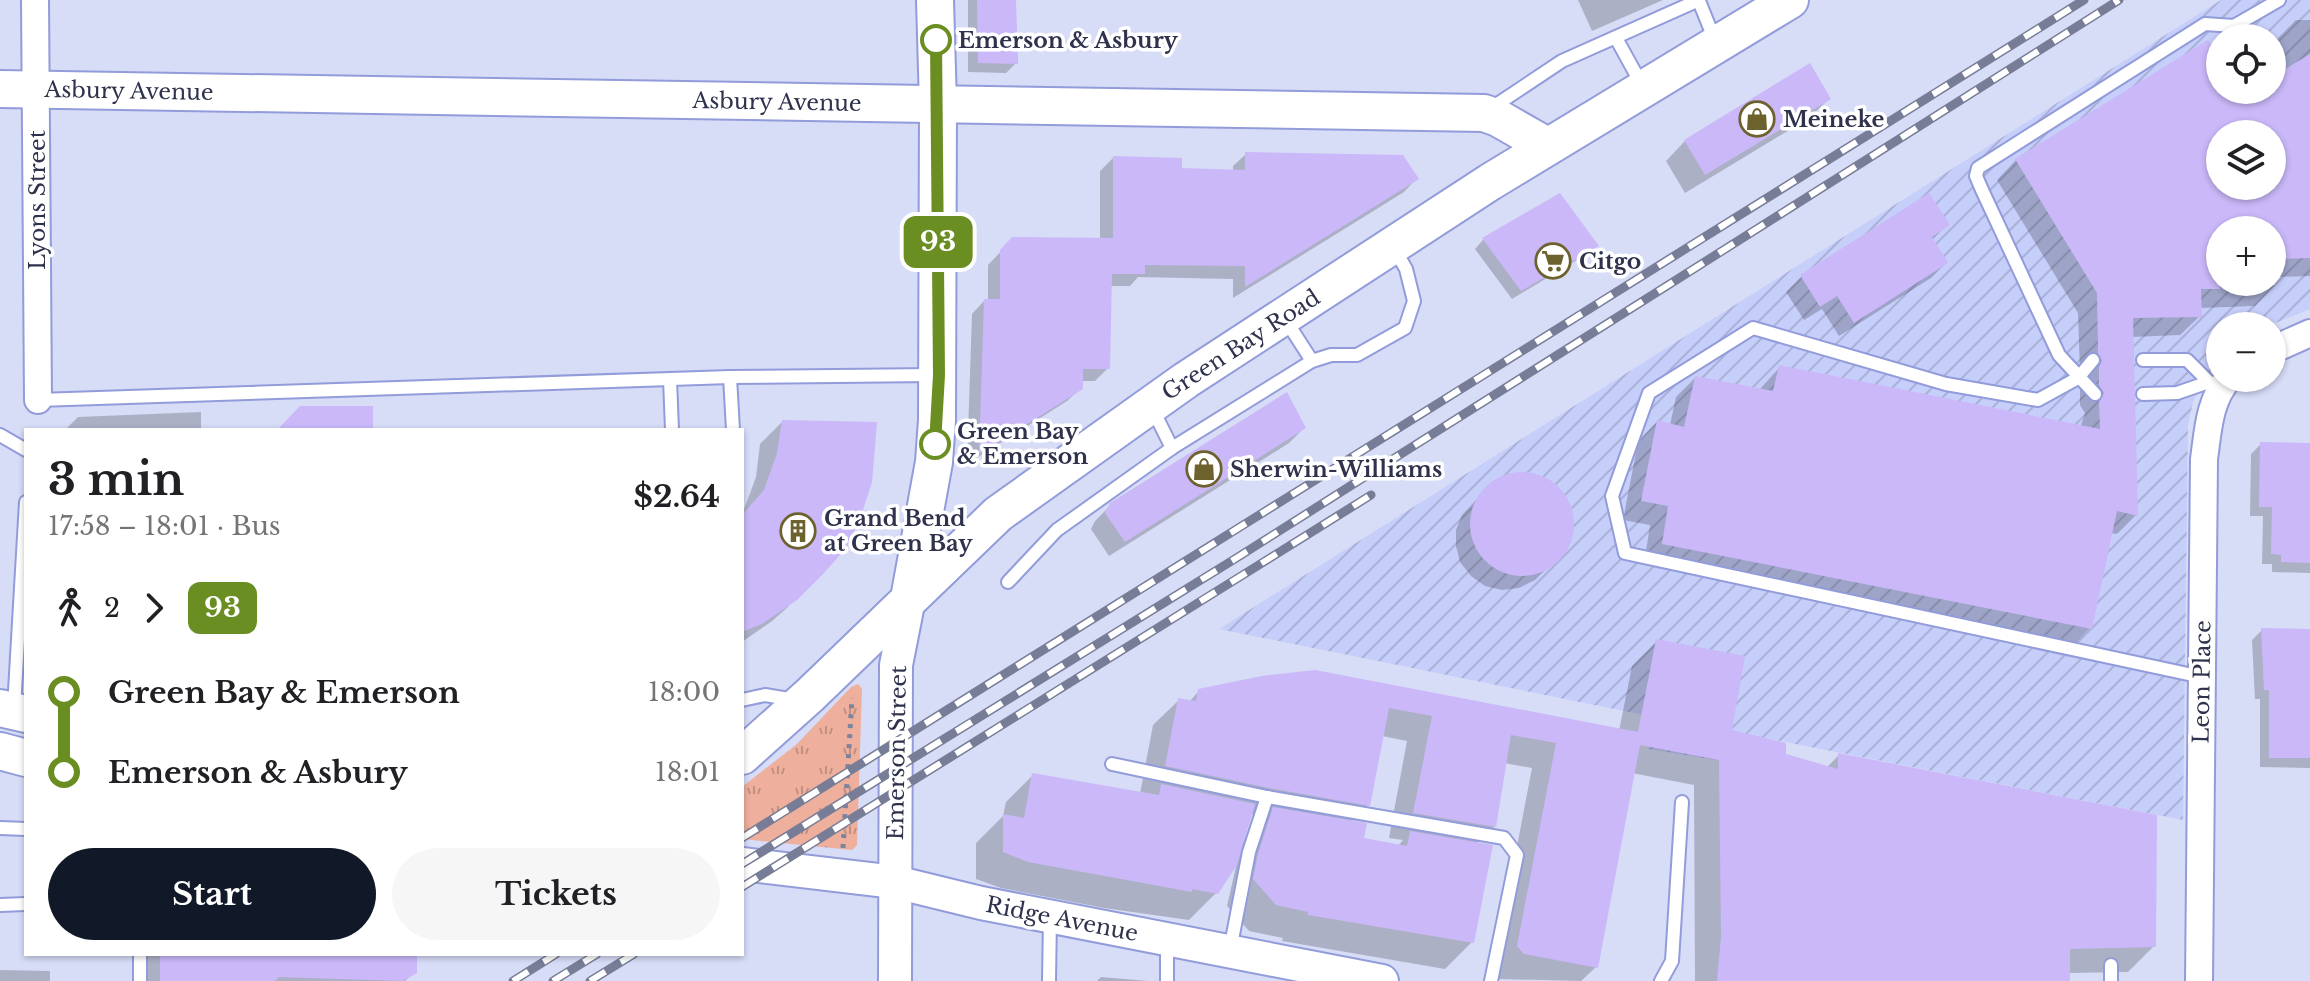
<!DOCTYPE html>
<html lang="en">
<head>
<meta charset="utf-8">
<style>
	:root { --surface:#fff; --page:#f6f6f6; --text:#202124; --muted:#757577; --accent:#111827 }
	body { margin:0; font-family:"Libre Baskerville",serif; background:var(--page); color:var(--text); height:100vh; display:flex; flex-direction:column; font-size:30px; white-space:nowrap }
	* { box-sizing:border-box; margin:0 }
	p { font-size:26px; color:var(--muted) }
	.icon { flex:none; width:44px; height:44px; fill:none; stroke:currentColor; stroke-width:2; stroke-linecap:round; stroke-linejoin:round }
	.map { position:relative; flex:1; overflow:hidden }
	.side { position:absolute; left:24px; top:428px; width:720px; height:528px; display:flex; flex-direction:column; background:var(--surface); border-radius:0px; box-shadow:0 2px 6px #0004 }
	.side>* { flex:none }
	.badge { padding:0 16px; border-radius:12px; font-size:28px; line-height:52px }
	.fabs { position:absolute; left:2206px; top:24px; display:grid; gap:16px }
	.fabs a { display:grid; place-items:center; width:80px; height:80px; border-radius:50%; background:var(--surface); box-shadow:0 2px 6px #0004; font-size:40px }
	.map>.badge { position:absolute; translate:-50% -50%; box-shadow:0 0 0 4px #fff }
	.legs { display:flex; align-items:center; gap:12px; height:88px; padding:0 24px; font-size:26px }
	.legs p { margin-inline-start:auto }
	.head { display:flex; align-items:center; justify-content:space-between; height:136px; padding:0 24px }
	h1 { font-size:44px; font-weight:700; line-height:60px }
	.button { display:flex; gap:16px; margin-top:auto; padding:16px 24px }
	.button a { flex:1; height:92px; border-radius:48px; background:var(--accent); color:#fff; font-size:32px; font-weight:700; line-height:92px; text-align:center }
	.button a+a { background:var(--page); color:var(--text) }
	ul { padding:0 24px; list-style:none }
	li { display:flex; align-items:center; gap:28px; height:80px; font-size:30px }
	li i { display:grid; place-items:center; width:12px; height:100%; margin:0 10px; background:currentColor }
	li i::after { content:''; width:20px; height:20px; margin:-10px; border:6px solid; border-radius:50%; background:var(--surface) }
	li p { margin-inline-start:auto }
	li:first-child i { background:linear-gradient(#0000 50%,currentColor 0) }
	li:last-child i { background:linear-gradient(currentColor 50%,#0000 0) }
	.map>svg:first-child { display:block }
</style>
</head>
<body>
<div class="map">
<svg width="2310" height="981" viewBox="0 0 2310 981">
	<defs>
		<pattern id="industrial-furrows" width="10" height="10" patternUnits="userSpaceOnUse" patternTransform="scale(2)"><rect width="10" height="10" fill="#c6cefa"/><path d="M-1 1l2-2M0 10L10 0M9 11l2-2" fill="none" stroke="#aab1d8"/></pattern>
		<pattern id="grass-tufts" width="24" height="20" patternUnits="userSpaceOnUse" patternTransform="scale(2)"><rect width="24" height="20" fill="#eeaf9d"/><path d="M3 7l-1-3M5 7V3M7 7l1-3M15 17l-1-3M17 17v-4M19 17l1-3" fill="none" stroke="#c18f82"/></pattern>
	</defs>
	<rect width="100%" height="100%" fill="#d7dcf7"/>
	<path fill="url(#industrial-furrows)" fill-rule="evenodd" d="M 2221,0 L 2310,0 L 2310,309 L 2268,326 L 2220,326 L 2220,359 L 2206,378 L 2193,402 L 2188,425 L 2183,820 L 1729,731 L 1722,761 L 1648,749 L 1654,717 L 1219,629 ZM 2220,38 L 2272,38 L 2272,90 L 2220,90 ZM 2220,134 L 2272,134 L 2272,186 L 2220,186 ZM 2220,230 L 2272,230 L 2272,282 L 2220,282 Z"/>
	<polygon fill="url(#grass-tufts)" points="858,684 862,689 857,845 852,850 742,839 742,787 797,744 851,687"/>
	<g fill="#0003" fill-rule="evenodd">
		<polygon points="968,0 1014,0 1016,63 1006,73 968,72"/>
		<polygon points="1578,0 1663,0 1592,31"/>
		<path d="M 2296,20 L 2310,20 L 2310,276 L 2274,277 L 2274,286 L 2255,306 L 2200,308 L 2200,316 L 2180,335 L 2132,337 L 2136,515 L 2117,534 L 2110,533 L 2090,628 L 2071,648 L 1644,564 L 1650,525 L 1623,520 L 1638,442 L 1657,422 L 1670,425 L 1676,397 L 1695,378 L 1759,390 L 1779,368 L 2080,428 L 2085,413 L 2080,405 L 2080,389 L 2083,382 L 2080,373 L 2078,313 L 1997,180 L 2016,160 L 2220,63 L 2220,90 L 2272,90 L 2272,80 L 2277,77 L 2276,40 ZM 2220,134 L 2272,134 L 2272,186 L 2220,186 ZM 2220,230 L 2272,230 L 2272,282 L 2220,282 Z"/>
		<polygon points="1829,99 1809,118 1685,193 1666,161 1685,141"/>
		<polygon points="1246,154 1416,179 1404,192 1233,298 1233,279 1138,277 1130,286 1109,286 1108,368 1095,381 1081,381 1081,388 1067,401 967,464 972,314 984,301 988,301 988,265 1013,239 1100,240 1100,171 1113,158 1180,170 1233,171 1233,166"/>
		<polygon points="1559,196 1596,246 1587,254 1512,299 1475,249 1483,240"/>
		<polygon points="1947,225 1932,240 1946,263 1931,278 1839,336 1822,309 1804,320 1786,292 1801,277"/>
		<polygon points="201,412 201,430 65,430 78,417"/>
		<polygon points="782,422 789,606 772,621 742,642 742,515 756,477 760,444"/>
		<polygon points="1304,428 1289,443 1109,556 1091,529 1095,521 1111,505"/>
		<polygon points="2261,444 2310,445 2310,573 2272,572 2272,564 2262,564 2263,516 2250,516 2251,454"/>
		<polygon points="1516,474 1532,474 1546,480 1559,490 1567,503 1571,518 1570,536 1563,552 1535,580 1519,588 1502,590 1485,586 1471,576 1460,562 1456,546 1456,530 1462,515 1488,487 1501,478"/>
		<polygon points="2262,630 2310,632 2310,768 2260,767 2260,699 2255,699 2252,640"/>
		<path d="M 1657,641 L 1729,731 L 1784,756 L 1826,768 L 1839,755 L 2154,946 L 2128,972 L 2068,973 L 2067,981 L 1695,981 L 1694,785 L 1632,773 L 1596,967 L 1581,981 L 1499,979 L 1493,972 L 1532,768 L 1504,763 L 1494,827 L 1476,844 L 1472,942 L 1445,969 L 1282,941 L 1283,938 L 1249,931 L 1227,906 L 1237,862 L 1216,893 L 1189,920 L 1104,908 L 1001,888 L 976,879 L 976,843 L 1003,816 L 1006,802 L 1033,775 L 1140,794 L 1153,725 L 1179,700 L 1189,702 L 1199,691 L 1262,678 L 1619,731 L 1632,666 ZM 1382,736 L 1407,741 L 1389,838 L 1403,840 L 1397,847 L 1362,840 L 1350,823 L 1368,805 ZM 1250,814 L 1266,817 L 1242,841 Z"/>
		<polygon points="135,954 415,954 415,972 405,981 134,981"/>
		<polygon points="0,970 50,971 50,981 0,981"/>
		<polygon points="1101,977 1148,981 1097,981"/>
	</g>
	<g fill="#cab8f9" fill-rule="evenodd">
		<polygon points="977,0 1016,0 1018,64 978,63"/>
		<path d="M 2208,40 L 2220,59 L 2220,90 L 2272,90 L 2272,77 L 2310,54 L 2310,258 L 2272,259 L 2272,230 L 2220,230 L 2220,289 L 2201,289 L 2202,317 L 2133,318 L 2138,516 L 2117,511 L 2092,629 L 1662,544 L 1668,506 L 1641,501 L 1657,420 L 1684,427 L 1695,376 L 1773,391 L 1779,365 L 2100,429 L 2099,402 L 2104,393 L 2099,385 L 2099,367 L 2102,361 L 2098,353 L 2097,293 L 2015,159 ZM 2220,134 L 2272,134 L 2272,186 L 2220,186 Z"/>
		<polygon points="1810,63 1831,99 1705,175 1684,140"/>
		<polygon points="1245,152 1403,155 1419,179 1245,287 1245,266 1145,265 1145,274 1112,274 1110,369 1083,369 1083,389 979,454 984,299 1000,299 1000,250 1012,237 1113,238 1113,156 1182,158 1182,168 1245,170"/>
		<polygon points="1560,193 1599,246 1521,291 1482,238"/>
		<polygon points="1929,193 1950,225 1932,237 1948,263 1854,323 1837,296 1820,307 1800,275"/>
		<polygon points="1287,392 1306,428 1125,542 1105,513 1110,503"/>
		<polygon points="300,406 373,406 373,430 277,430"/>
		<polygon points="782,420 877,422 872,482 862,513 847,547 824,573 797,600 762,624 742,632 742,515 764,490 777,453"/>
		<polygon points="2260,442 2310,443 2310,563 2281,562 2281,555 2271,554 2272,507 2259,507"/>
		<circle cx="1522" cy="524" r="52"/>
		<polygon points="2261,628 2310,629 2310,758 2269,758 2269,690 2264,690"/>
		<polygon points="1656,639 1745,656 1732,730 1786,743 1786,754 1838,769 1838,753 2157,815 2156,947 2070,949 2070,981 1717,981 1721,937 1719,760 1640,745 1598,968 1524,954 1517,946 1556,743 1511,735 1496,827 1413,813 1432,716 1389,708 1370,806 1269,788 1165,766 1178,698 1196,701 1198,689 1262,676 1315,670 1638,732"/>
		<polygon points="1032,773 1159,795 1161,784 1255,804 1237,865 1218,894 1192,889 1192,892 1028,862 1003,852 1003,814 1024,818"/>
		<polygon points="1273,807 1367,823 1364,838 1407,846 1410,831 1493,845 1474,943 1308,915 1308,912 1276,905 1253,879 1258,854"/>
		<polygon points="160,954 417,954 417,973 403,981 279,977 275,981 160,981"/>
	</g>
	<g fill="none" stroke-linecap="round" stroke-linejoin="round">
		<defs>
			<g id="service">
				<polyline points="1699,1 1716,43"/>
				<polyline points="1616,38 1643,87"/>
				<polyline points="1490,109 1562,61 1699,0"/>
				<polyline points="1285,319 1312,361 1331,355 1357,355 1405,328 1414,301 1406,269 1395,250"/>
				<polyline points="2093,360 2078,378 2038,400 1946,384 1753,328 1649,393 1612,496 1625,553 2202,677"/>
				<polyline points="2143,360 2187,360 2209,382 2222,385"/>
				<polyline points="730,377 733,430"/>
				<polyline points="670,379 672,430"/>
				<polyline points="2095,394 2059,355 1982,190 1976,176 1978,168 2205,24 2234,26 2279,0"/>
				<polyline points="2143,394 2177,393 2209,382"/>
				<polyline points="38,400 730,377 934,375"/>
				<polyline points="1152,408 1172,448"/>
				<polyline points="0,435 26,450"/>
				<polyline points="1008,582 1057,530 1172,448 1312,361"/>
				<polyline points="742,700 765,695 795,700"/>
				<polyline points="14,708 26,502"/>
				<polyline points="1112,764 1267,797"/>
				<polyline points="0,828 26,829"/>
				<polyline points="0,905 26,904"/>
				<polyline points="1230,950 1249,852 1267,797 1504,838 1517,855 1491,981"/>
				<polyline points="140,981 140,954"/>
				<polyline points="1049,981 1050,917"/>
				<polyline points="1167,981 1167,943"/>
				<polyline points="1661,981 1672,961 1682,802"/>
				<polyline points="2111,981 2111,965"/>
			</g>
			<g id="minor">
				<polyline points="35,0 38,400"/>
				<polyline points="2272,350 2310,333"/>
				<path d="M 2199,981 L 2204,459 C 2208,431 2209,400 2229,378"/>
			</g>
			<g id="tertiary">
				<polyline points="742,864 895,882 981,903 1382,981"/>
				<polyline points="895,981 896,665 909,599"/>
			</g>
			<g id="secondary">
				<polyline points="0,89 1484,113 1498,118 1547,146"/>
				<polyline points="909,599 934,462 937,420 938,105 935,0"/>
				<polyline points="0,708 26,714"/>
				<polyline points="0,751 26,758"/>
				<polyline points="742,756 810,695 998,514 1186,380 1490,182 1790,0"/>
			</g>
		</defs>
		<use href="#service" stroke="#929cda" stroke-width="16"/>
		<use href="#minor" stroke="#929cda" stroke-width="30"/>
		<use href="#tertiary" stroke="#929cda" stroke-width="36"/>
		<use href="#secondary" stroke="#929cda" stroke-width="40"/>
		<polyline stroke="#7e839d" stroke-width="5" stroke-dasharray="4 6" stroke-linecap="butt" points="843,848 852,698"/>
		<use href="#service" stroke="#fff" stroke-width="12"/>
		<use href="#minor" stroke="#fff" stroke-width="26"/>
		<use href="#tertiary" stroke="#fff" stroke-width="32"/>
		<use href="#secondary" stroke="#fff" stroke-width="36"/>
		<defs>
			<g id="rail">
				<polyline points="742,838 2084,0"/>
				<polyline points="742,864 1238,557 2119,0"/>
				<polyline points="742,887 1371,495"/>
				<polyline points="513,981 556,954"/>
				<polyline points="553,981 597,954"/>
				<polyline points="590,981 634,954"/>
			</g>
		</defs>
		<use href="#rail" stroke="#787d97" stroke-width="9"/>
		<use href="#rail" stroke="#fff" stroke-width="6" stroke-dasharray="18" stroke-linecap="butt"/>
	</g>
	<g fill="none" stroke-linecap="round" stroke-linejoin="round">
		<defs>
			<polyline id="line-1" points="935,444 939,375 936,40"/>
		</defs>
		<use href="#line-1" stroke="#fff" stroke-width="18"/>
		<use href="#line-1" stroke="#6b8e23" stroke-width="12"/>
	</g>
	<defs>
		<symbol id="shop-ring" viewBox="-11 -11 22 22"><circle r="9.5" fill="#fff" stroke="#6d622e" stroke-width="1.5"/><path d="M-5-2.5h2.3a2.7 3.5 0 0 1 5.4 0H5L5.5 6h-11ZM-1.5-2.5h3a1.5 2.3 0 0 0-3 0Z" fill="#6d622e"/></symbol>
		<symbol id="supermarket-ring" viewBox="-11 -11 22 22"><circle r="9.5" fill="#fff" stroke="#6d622e" stroke-width="1.5"/><path d="M-6-5.5h2.5l.6 2H6L4.5 2H-2.5L-4.4-4H-6ZM-1.5 3.2a1.3 1.3 0 1 0 .1 0ZM3 3.2a1.3 1.3 0 1 0 .1 0Z" fill="#6d622e"/></symbol>
		<symbol id="building-ring" viewBox="-11 -11 22 22"><circle r="9.5" fill="#fff" stroke="#6d622e" stroke-width="1.5"/><path d="M-4-6H4V6H1V3H-1V6H-4ZM-2.5-4.3h1.7v1.8h-1.7ZM.8-4.3h1.7v1.8H.8ZM-2.5-1h1.7V.8h-1.7ZM.8-1h1.7V.8H.8Z" fill="#6d622e"/></symbol>
	</defs>
	<g fill-rule="evenodd">
		<use href="#shop-ring" x="1737" y="99" width="40" height="40"/>
		<use href="#supermarket-ring" x="1533" y="241" width="40" height="40"/>
		<use href="#shop-ring" x="1184" y="449" width="40" height="40"/>
		<use href="#building-ring" x="778" y="511" width="40" height="40"/>
	</g>
	<g fill="#fff" stroke="#6b8e23" stroke-width="4">
		<circle cx="936" cy="40" r="14"/>
		<circle cx="935" cy="444" r="14"/>
	</g>
	<g text-anchor="middle" dominant-baseline="central" stroke-width="7" stroke-linejoin="round" paint-order="stroke">
		<g font-size="22" font-weight="bold" fill="#2e324c" stroke="#fff" text-anchor="start">
			<text x="958" y="40">Emerson &amp; Asbury</text>
			<text x="957" y="431">Green Bay<tspan x="957" dy="25">&amp; Emerson</tspan></text>
		</g>
		<g font-size="22" fill="#2e324c" stroke="#fff">
			<text transform="translate(129 91) rotate(1)">Asbury Avenue</text>
			<text transform="translate(777 102) rotate(1)">Asbury Avenue</text>
			<text transform="translate(37 200) rotate(-90)">Lyons Street</text>
			<text transform="translate(1241 345) rotate(-33)">Green Bay Road</text>
			<text transform="translate(2202 682) rotate(-89)">Leon Place</text>
			<text transform="translate(897 753) rotate(-89)">Emerson Street</text>
			<text transform="translate(1062 919) rotate(11)">Ridge Avenue</text>
		</g>
		<g font-size="22" font-weight="bold" fill="#2e324c" stroke="#fff" text-anchor="start">
			<text x="1783" y="119">Meineke</text>
			<text x="1579" y="261">Citgo</text>
			<text x="1230" y="469">Sherwin-Williams</text>
			<text x="824" y="518">Grand Bend<tspan x="824" dy="25">at Green Bay</tspan></text>
		</g>
	</g>
</svg>
<div class="fabs">
<a><svg class="icon" aria-label="locate" viewBox="0 0 24 24"><circle cx="12" cy="12" r="6"/><path d="M12 2v4M12 18v4M2 12h4M18 12h4"/></svg></a>
<a><svg class="icon" aria-label="layers" viewBox="0 0 24 24"><path d="M12 4l9 5-9 5-9-5zM3 14l9 5 9-5"/></svg></a>
<a>+</a>
<a>−</a>
</div>
<b class="badge" style="left:938px;top:242px;background:#6b8e23;color:#fff">93</b>
<section class="side">
<div class="head"><div><h1>3 min</h1><p>17:58 – 18:01 · Bus</p></div><b>$2.64</b></div>
<div class="legs"><svg class="icon" aria-label="walk" viewBox="0 0 24 24"><circle cx="13" cy="4" r="2"/><path d="M13 8l-2 6 4 7M11 14l-3 7M7 12l3-4h3l4 4"/></svg>2<svg class="icon" aria-label="forward" viewBox="0 0 24 24"><path d="M9 5l7 7-7 7"/></svg><b class="badge" style="background:#6b8e23;color:#fff">93</b></div>
<ul>
<li><i style="color:#6b8e23"></i><b>Green Bay &amp; Emerson</b><p>18:00</p></li>
<li><i style="color:#6b8e23"></i><b>Emerson &amp; Asbury</b><p>18:01</p></li>
</ul>
<div class="button"><a>Start</a><a>Tickets</a></div>
</section>
</div>
</body>
</html>
